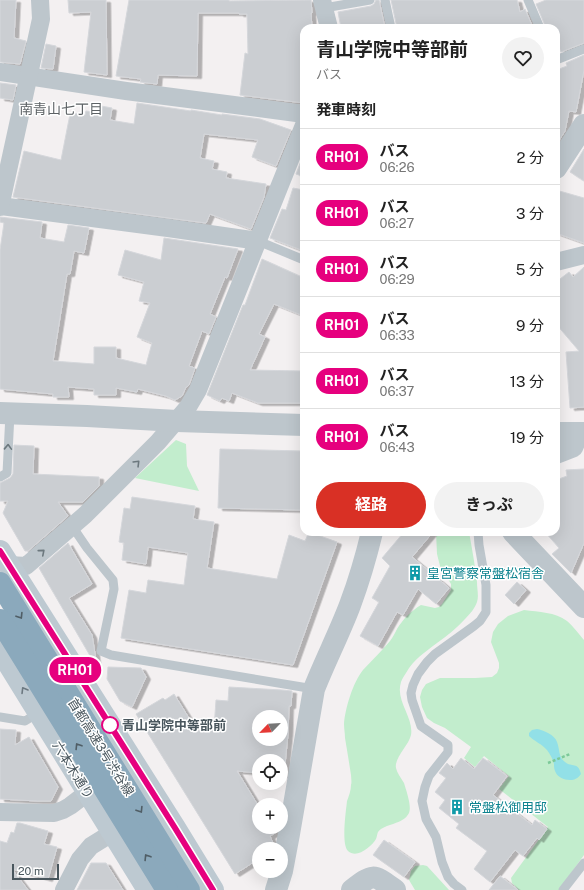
<!DOCTYPE html>
<html lang="ja">
<head>
<meta charset="utf-8">
<style>
	:root { --surface:#fff; --page:#f2f2f2; --text:#222; --muted:#767676; --line:#e0e0e0; --accent:#d93025 }
	body { margin:0; font-family:"Public Sans","Noto Sans JP",sans-serif; background:var(--page); color:var(--text); height:100vh; display:flex; flex-direction:column; font-size:15px; white-space:nowrap }
	* { box-sizing:border-box; margin:0 }
	p { font-size:13px; color:var(--muted) }
	.icon { flex:none; width:22px; height:22px; fill:none; stroke:currentColor; stroke-width:2; stroke-linecap:round; stroke-linejoin:round }
	.map { position:relative; flex:1; overflow:hidden }
	.drawer { position:absolute; left:300px; top:24px; width:260px; height:512px; display:flex; flex-direction:column; background:var(--surface); border-radius:12px; box-shadow:0 4px 16px #0002 }
	.drawer>* { flex:none }
	.badge { padding:0 8px; border-radius:13px; font-size:14px; line-height:26px }
	.needle { width:26px; rotate:245deg }
	.tools { position:absolute; left:252px; top:710px; display:grid; gap:8px }
	.tools a { display:grid; place-items:center; width:36px; height:36px; border-radius:50%; background:var(--surface); box-shadow:0 4px 16px #0002; font-size:20px }
	.scale { position:absolute; left:12px; bottom:10px; width:47px; box-sizing:border-box; padding-left:4px; border:2px solid #49565d; border-top:0; font-size:11px; line-height:14px; white-space:nowrap; color:#49565d; -webkit-text-stroke:3px #fff; paint-order:stroke }
	.map>.badge { position:absolute; translate:-50% -50%; box-shadow:0 0 0 2px #fff }
	h2 { padding:0 16px; font-size:15px; line-height:36px }
	.round { display:grid; place-items:center; flex:none; width:42px; height:42px; border-radius:21px; background:var(--page) }
	.head { display:flex; align-items:center; justify-content:space-between; height:68px; padding:0 16px }
	h1 { font-size:19px; font-weight:700; line-height:30px }
	.action { display:flex; gap:8px; margin-top:auto; padding:8px 16px }
	.action a { flex:1; height:46px; border-radius:24px; background:var(--accent); color:#fff; font-size:16px; font-weight:700; line-height:46px; text-align:center }
	.action a+a { background:var(--page); color:var(--text) }
	ul { padding:0; list-style:none }
	li { display:flex; align-items:center; gap:12px; height:56px; padding:0 16px; border-top:1px solid var(--line) }
	li div { flex:1 }
	li b { display:block; font-size:15px }
	li em { font-style:normal }
	li .badge { min-width:44px; font-weight:700; text-align:center }
	.map>svg:first-child { display:block }
</style>
</head>
<body>
<div class="map">
<svg width="584" height="890" viewBox="0 0 584 890">
	<defs>
		<filter id="shadow"><feDropShadow dx="4.5" dy="2.5" stdDeviation="0" flood-color="#0004"/></filter>
	</defs>
	<rect width="100%" height="100%" fill="#f3f0f1"/>
	<g fill="#c2edcd">
		<polygon points="176,440 186,444 187,466 199,491 135,478"/>
		<path d="M 436,532 L 469,532 C 472,549 475,565 477,582 C 477,589 479,596 477,602 C 475,608 470,614 465,619 C 457,628 447,636 437,643 C 424,653 414,659 406,673 C 404,676 402,679 401,682 C 395,701 414,717 411,735 C 409,745 394,758 396,768 C 397,773 401,778 404,783 C 406,790 412,806 409,813 C 403,825 385,823 378,832 C 377,834 377,837 376,839 C 371,847 357,859 348,851 C 341,844 346,811 347,801 C 349,796 351,790 351,785 C 352,782 351,778 351,775 C 349,762 347,750 345,738 C 345,733 344,729 344,724 C 345,709 353,682 363,670 C 372,660 382,651 390,641 C 393,637 395,633 397,629 C 403,619 411,611 421,605 L 435,608 L 439,607 L 442,604 L 451,590 L 451,584 L 440,566 L 437,554 Z"/>
		<path d="M 524,610 C 539,612 555,612 567,621 C 573,626 579,634 584,640 L 584,855 L 559,890 L 519,890 L 512,883 L 511,878 L 548,827 L 499,789 L 509,776 L 484,756 L 475,767 L 464,758 L 471,747 L 445,728 L 434,723 L 427,718 L 422,707 L 420,697 L 422,690 L 426,684 L 440,678 L 475,678 L 492,677 L 497,673 L 499,668 L 499,663 L 491,642 L 493,632 L 498,624 L 508,616 Z"/>
		<polygon points="423,865 427,866 449,890 415,890 409,880 411,871 415,866"/>
	</g>
	<path fill="#92e0e7" d="M 537,729 C 543,730 555,735 557,742 C 560,749 558,757 565,762 C 572,768 578,761 581,774 C 578,778 575,780 570,780 C 564,780 557,777 555,771 C 554,769 554,766 554,764 C 553,759 550,754 547,750 C 542,744 534,741 529,736 L 529,733 L 532,730 Z"/>
	<g fill="#cbced2" stroke="#d5d7db" fill-rule="evenodd" filter="url(#shadow)">
		<polygon points="0,0 16,0 14,38 26,41 20,64 0,62"/>
		<polygon points="68,0 106,0 107,75 84,72 91,12 69,13"/>
		<polygon points="129,0 229,0 229,1 311,0 312,13 311,13 312,28 304,28 304,103 240,95 245,53 248,54 247,14 239,14 239,13 198,13 197,76 158,75 157,84 140,82 141,79 116,76"/>
		<polygon points="376,0 379,0 385,28 341,28 338,12 371,6 374,4"/>
		<polygon points="391,0 517,0 520,12 525,9 533,28 397,28"/>
		<polygon points="546,0 584,0 584,43 561,52 556,40 556,28 546,28 536,4"/>
		<polygon points="46,44 56,46 53,69 41,68"/>
		<polygon points="584,55 584,70 576,112 569,111 565,131 556,145 556,76 559,69 567,66 566,63"/>
		<polygon points="0,83 16,85 13,100 0,98"/>
		<polygon points="137,103 191,111 191,110 222,115 222,114 260,119 291,130 276,166 252,157 258,140 204,134 200,158 214,161 212,169 227,172 226,178 266,184 264,197 251,229 210,214 206,223 13,197 24,151 61,160 70,114 72,114 73,113 85,115 86,111 94,112 96,105 112,108 110,120 134,124"/>
		<polygon points="584,149 584,181 570,172"/>
		<polygon points="304,153 304,177 296,174"/>
		<polygon points="293,188 304,190 304,251 270,238 282,209 286,210"/>
		<polygon points="556,190 584,198 584,243 556,233"/>
		<polygon points="0,217 42,222 40,238 64,242 68,225 89,228 84,253 74,251 70,274 67,274 53,361 94,364 94,347 116,347 116,358 146,365 152,343 137,337 150,303 139,301 144,282 118,275 125,250 161,260 164,238 238,249 227,278 225,277 210,314 216,317 209,334 202,331 189,366 195,368 189,385 187,387 186,387 182,396 175,400 166,396 138,389 137,392 116,388 116,395 94,395 94,389 68,387 69,397 53,397 53,394 0,389 0,250 4,223 0,222"/>
		<polygon points="262,259 304,278 304,316 274,304 259,334 265,337 250,370 304,371 304,403 258,403 232,393 229,401 222,398 220,401 207,395 243,305 245,305"/>
		<polygon points="584,267 584,407 570,408 566,352 579,351 556,324 556,282 569,272 573,277"/>
		<polygon points="14,445 34,446 33,474 99,477 99,486 83,502 58,502 68,516 28,551 25,551 3,513 8,501 0,501 0,483 10,478 13,474"/>
		<polygon points="220,449 304,451 304,510 218,508"/>
		<polygon points="584,469 584,543 571,573 552,554 559,548 545,532 556,532 556,480 567,476 566,470"/>
		<polygon points="132,497 195,506 193,519 214,522 207,568 277,579 289,535 305,541 309,532 337,542 293,665 121,638 129,590 146,593 148,580 184,585 188,553 148,547 146,564 122,560 124,543 119,542 124,508 130,509"/>
		<polygon points="404,532 433,532 412,557 449,588 436,604 418,589 403,615 397,612 378,646 360,636 379,602 372,598 390,566 382,558"/>
		<polygon points="68,543 92,584 69,598 92,635 97,666 96,666 39,568"/>
		<polygon points="517,582 526,590 514,604 505,595"/>
		<polygon points="108,667 141,668 146,677 132,707 120,701 107,679"/>
		<path d="M 229,687 L 282,690 L 292,691 L 291,706 L 289,706 L 288,734 L 284,775 L 281,775 L 281,761 L 259,761 L 259,773 L 237,771 L 259,807 L 259,827 L 278,827 L 277,832 L 270,836 L 273,843 L 264,849 L 259,849 L 259,852 L 257,853 L 257,860 L 235,874 L 136,714 L 163,698 L 165,700 L 174,694 L 197,731 L 214,728 L 216,700 L 228,701 ZM 259,717 L 281,717 L 281,739 L 259,739 Z"/>
		<polygon points="0,729 16,730 15,745 29,737 58,787 51,801 38,801 0,799"/>
		<polygon points="461,758 474,769 483,758 507,776 493,795 532,825 535,820 547,829 539,840 537,838 523,856 515,850 490,882 474,869 487,851 456,828 459,824 439,808 445,800 435,792 446,778 439,773 447,763 453,769"/>
		<polygon points="17,823 20,823 48,831 44,844 57,847 48,879 12,869 28,890 0,890 0,841 7,843 11,832 14,833"/>
		<polygon points="384,840 415,862 404,877 373,855"/>
		<polygon points="91,863 106,863 123,890 77,890"/>
		<polygon points="500,876 518,890 489,890"/>
	</g>
	<g fill="none" stroke-linecap="round" stroke-linejoin="round">
		<polyline stroke="#7cc999" stroke-width="2.5" stroke-dasharray="3 2" stroke-linecap="butt" points="548,763 570,754"/>
		<g stroke="#bdc6cc" stroke-width="9">
			<polyline points="385,0 391,28"/>
			<polyline points="528,0 540,28"/>
			<polyline points="324,8 370,0"/>
			<polyline points="556,60 584,49"/>
			<polyline points="258,241 304,260"/>
			<polyline points="0,477 7,473 10,414"/>
			<polyline points="72,526 87,548 113,580 114,589 101,651 111,655 314,689"/>
			<polyline points="0,717 25,721 38,713"/>
			<polyline points="462,890 454,884 448,877 442,862 436,837 426,819 422,801 425,787 429,776 448,752 448,745 421,726 412,700 411,693 413,685 418,674 427,662 435,654 474,626 480,621 486,612 486,585 479,545 478,532"/>
			<polyline points="563,890 584,863"/>
		</g>
		<g stroke="#bdc6cc" stroke-width="18">
			<polyline points="322,0 329,28"/>
			<polyline points="0,72 126,91 304,114"/>
			<polyline points="0,206 168,228 258,241"/>
			<polyline points="0,207 41,19 40,0"/>
			<polyline points="556,262 584,255"/>
			<polyline points="556,455 574,448 580,434"/>
			<polyline points="9,565 26,566 85,515 158,442 188,407 198,390 304,125"/>
			<polyline points="0,812 54,813 63,810 70,806 87,793"/>
			<polyline points="64,890 80,859 91,846 112,833"/>
		</g>
		<g stroke="#bdc6cc" stroke-width="22">
			<polyline points="556,168 584,125"/>
			<polyline points="0,413 87,416 177,421 304,425"/>
			<polyline points="556,433 584,433"/>
			<polyline points="513,532 584,607"/>
			<path d="M 276,890 L 282,871 L 289,834 L 314,689 C 325,661 339,634 350,605 C 359,581 366,557 372,532"/>
			<path d="M 352,890 C 374,873 373,874 395,890"/>
		</g>
		<g stroke="#bdc9d1" stroke-width="22">
			<polyline points="0,551 175,828 213,890"/>
			<polyline points="0,650 148,890"/>
		</g>
		<g stroke="#8ba9bc" stroke-width="22">
			<polyline points="0,583 189,890"/>
			<polyline points="0,620 167,890"/>
		</g>
	</g>
	<defs><path id="oneway-chevron" d="M-2-3.5L2.5 0L-2 3.5" fill="none" stroke-width="1.6" stroke-linecap="round" stroke-linejoin="round"/></defs>
	<g stroke="#6c787e">
		<use href="#oneway-chevron" transform="translate(8 447) rotate(-88)"/>
		<use href="#oneway-chevron" transform="translate(137 463) rotate(-45)"/>
		<use href="#oneway-chevron" transform="translate(42 552) rotate(-41)"/>
	</g>
	<g stroke="#505e66">
		<use href="#oneway-chevron" transform="translate(20 616) rotate(58)"/>
		<use href="#oneway-chevron" transform="translate(78 746) rotate(-122)"/>
		<use href="#oneway-chevron" transform="translate(140 810) rotate(58)"/>
		<use href="#oneway-chevron" transform="translate(147 857) rotate(-122)"/>
	</g>
	<use stroke="#6c7880" href="#oneway-chevron" transform="translate(24 690) rotate(-121)"/>
	<g fill="none" stroke-linecap="round" stroke-linejoin="round">
		<defs>
			<polyline id="line" points="0,551 175,828 213,890"/>
		</defs>
		<use href="#line" stroke="#fff" stroke-width="9"/>
		<use href="#line" stroke="#e6007e" stroke-width="6"/>
	</g>
	<defs>
		<symbol id="building-bare" viewBox="-9 -9 18 18"><path d="M-4-6H4V6H1V3H-1V6H-4ZM-2.5-4.3h1.7v1.8h-1.7ZM.8-4.3h1.7v1.8H.8ZM-2.5-1h1.7V.8h-1.7ZM.8-1h1.7V.8H.8Z" fill="#0f9aa8" stroke="#fff" stroke-width="2.5" paint-order="stroke"/></symbol>
	</defs>
	<g fill-rule="evenodd">
		<use href="#building-bare" x="404" y="562" width="22" height="22"/>
		<use href="#building-bare" x="446" y="796" width="22" height="22"/>
	</g>
	<circle fill="#fff" stroke="#e6007e" stroke-width="2" cx="110" cy="725" r="8"/>
	<g text-anchor="middle" dominant-baseline="central" stroke-width="3" stroke-linejoin="round" paint-order="stroke">
		<g font-size="13" fill="#0d838f" stroke="#fff" text-anchor="start">
			<text x="427" y="573">皇宮警察常盤松宿舎</text>
			<text x="469" y="807">常盤松御用邸</text>
		</g>
		<g font-size="13" font-weight="bold" fill="#49565d" stroke="#fff" text-anchor="start">
			<text x="122" y="725">青山学院中等部前</text>
		</g>
		<g font-size="13" fill="#49565d" stroke="#fff">
			<text transform="translate(101 747) rotate(58)">首都高速3号渋谷線</text>
			<text transform="translate(73 770) rotate(58)">六本木通り</text>
		</g>
		<g font-size="14" fill="#5d6265" stroke="#fff">
			<text x="61" y="109">南青山七丁目</text>
		</g>
	</g>
</svg>
<div class="tools">
<a><svg class="needle" viewBox="-14 -14 28 28"><path d="M0-13l5 13h-10z" fill="#e53935"/><path d="M0 13l5-13h-10z" fill="#767676"/></svg></a>
<a><svg class="icon" aria-label="locate" viewBox="0 0 24 24"><circle cx="12" cy="12" r="6"/><path d="M12 2v4M12 18v4M2 12h4M18 12h4"/></svg></a>
<a>+</a>
<a>−</a>
</div>
<div class="scale">20 m</div>
<b class="badge" style="left:75px;top:670px;background:#e6007e;color:#fff">RH01</b>
<section class="drawer">
<div class="head"><div><h1>青山学院中等部前</h1><p>バス</p></div><a class="round"><svg class="icon" aria-label="heart" viewBox="0 0 24 24"><path d="M12 20l-8-8c-3-5 5-10 8-4 3-6 11-1 8 4z"/></svg></a></div>
<h2>発車時刻</h2>
<ul>
<li><span class="badge" style="background:#e6007e;color:#fff">RH01</span><div><b>バス</b><p>06:26</p></div><em>2 分</em></li>
<li><span class="badge" style="background:#e6007e;color:#fff">RH01</span><div><b>バス</b><p>06:27</p></div><em>3 分</em></li>
<li><span class="badge" style="background:#e6007e;color:#fff">RH01</span><div><b>バス</b><p>06:29</p></div><em>5 分</em></li>
<li><span class="badge" style="background:#e6007e;color:#fff">RH01</span><div><b>バス</b><p>06:33</p></div><em>9 分</em></li>
<li><span class="badge" style="background:#e6007e;color:#fff">RH01</span><div><b>バス</b><p>06:37</p></div><em>13 分</em></li>
<li><span class="badge" style="background:#e6007e;color:#fff">RH01</span><div><b>バス</b><p>06:43</p></div><em>19 分</em></li>
</ul>
<div class="action"><a>経路</a><a>きっぷ</a></div>
</section>
</div>
</body>
</html>
